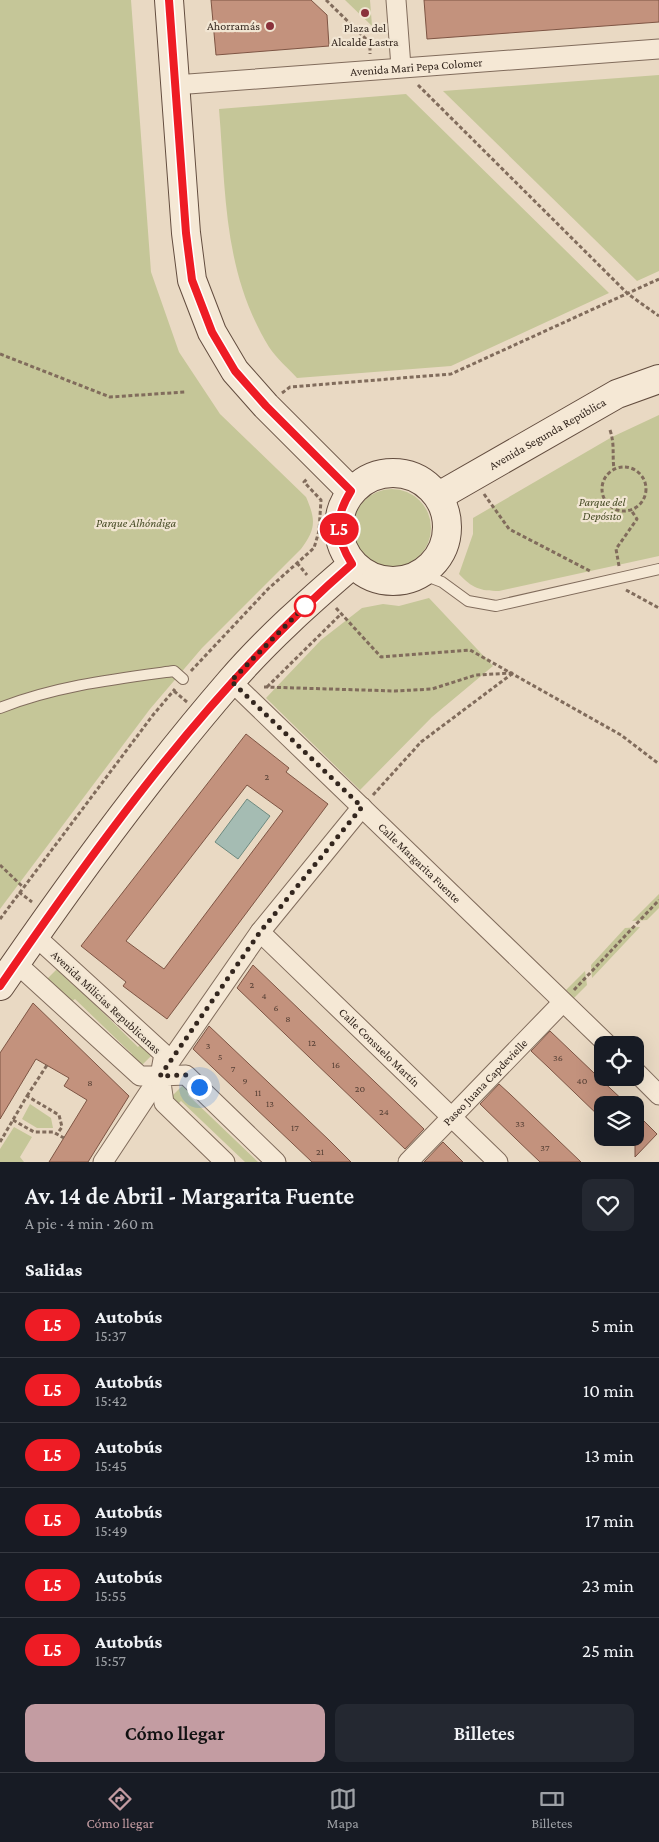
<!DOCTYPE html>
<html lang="es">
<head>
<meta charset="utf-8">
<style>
	:root { --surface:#171b24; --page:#242831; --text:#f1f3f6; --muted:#9ea1a6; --line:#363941; --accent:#c39ca2 }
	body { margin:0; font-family:"Crimson Pro",serif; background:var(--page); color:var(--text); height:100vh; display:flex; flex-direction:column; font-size:19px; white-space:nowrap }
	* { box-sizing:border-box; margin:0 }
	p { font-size:16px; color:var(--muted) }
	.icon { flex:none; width:28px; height:28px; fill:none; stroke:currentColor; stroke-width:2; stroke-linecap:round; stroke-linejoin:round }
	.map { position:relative; height:1162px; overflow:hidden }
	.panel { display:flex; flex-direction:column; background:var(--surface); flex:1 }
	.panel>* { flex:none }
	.badge { padding:0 10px; border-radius:16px; font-size:18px; line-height:32px }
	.tools { position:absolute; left:594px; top:1036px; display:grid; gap:10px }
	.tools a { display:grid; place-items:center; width:50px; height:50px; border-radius:10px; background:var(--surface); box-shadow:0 5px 20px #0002; font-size:25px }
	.you { position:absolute; width:25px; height:25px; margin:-12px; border:4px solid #fff; border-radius:50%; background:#1a73e8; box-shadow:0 0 0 8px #1a73e833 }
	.map>.badge { position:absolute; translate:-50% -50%; box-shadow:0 0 0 2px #fff }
	h2 { padding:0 25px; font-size:19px; line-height:45px }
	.round { display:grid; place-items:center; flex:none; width:52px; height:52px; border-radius:10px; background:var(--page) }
	.head { display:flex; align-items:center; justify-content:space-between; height:85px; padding:0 25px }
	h1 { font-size:24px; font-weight:600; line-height:38px }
	.button { display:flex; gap:10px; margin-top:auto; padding:10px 25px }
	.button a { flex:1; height:58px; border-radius:10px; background:var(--accent); color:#111; font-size:20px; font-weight:600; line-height:58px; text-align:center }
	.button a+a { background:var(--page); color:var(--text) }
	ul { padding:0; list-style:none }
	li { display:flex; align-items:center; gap:15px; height:65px; padding:0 25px; border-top:1px solid var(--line) }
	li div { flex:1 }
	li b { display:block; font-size:19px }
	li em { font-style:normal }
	li .badge { min-width:55px; font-weight:700; text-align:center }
	.tabs { display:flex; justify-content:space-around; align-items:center; height:70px; border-top:1px solid var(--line); background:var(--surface); font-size:14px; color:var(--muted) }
	.tabs a { display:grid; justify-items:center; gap:2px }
	.tabs .current { color:var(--accent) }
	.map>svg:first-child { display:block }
</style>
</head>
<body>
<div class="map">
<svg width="659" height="1162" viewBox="0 0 659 1162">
	<rect width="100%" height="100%" fill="#e9d9c3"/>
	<g fill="#c5c698">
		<path d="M 0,0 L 131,0 L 151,272 L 179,352 L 220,414 L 306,497 C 316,520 316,529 301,549 L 202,648 L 150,709 L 0,909 Z"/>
		<polygon points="345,0 370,0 372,26"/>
		<polygon points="659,75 659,271 637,281 443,91"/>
		<path d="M 406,94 L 609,293 L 451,366 L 297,378 C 288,368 276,358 269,347 C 223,272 226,193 219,109 Z"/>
		<path d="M 659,415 L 659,556 L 499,591 C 480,591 472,588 459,574 L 473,534 L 473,518 L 612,437 Z"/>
		<circle cx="392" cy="528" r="39"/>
		<polygon points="429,598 493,666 432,717 360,790 266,698 321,640 362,608 383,604 399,606"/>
		<polygon points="659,894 659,908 647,920 632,921"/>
		<polygon points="640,927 592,978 591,965 625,928"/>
		<polygon points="61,965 85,988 82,992 138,1047 142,1043 153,1054 139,1068 129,1057 132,1054 75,999 71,1002 47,979"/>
		<polygon points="585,971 587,985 574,998 566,990"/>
		<polygon points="184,1084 191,1091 188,1095 258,1162 245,1162 181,1101 177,1105 170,1098"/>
		<polygon points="30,1104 51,1118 53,1128 37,1128 22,1119"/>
		<polygon points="14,1127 32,1137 20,1157 24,1162 0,1162 0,1149"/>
	</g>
	<polygon fill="#a5bcb3" stroke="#6d897f" points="247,799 270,816 238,859 215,842"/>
	<g fill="#c3927d" stroke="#7e5544" fill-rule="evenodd">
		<polygon points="211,0 311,0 327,15 329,46 216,55"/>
		<polygon points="424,0 659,0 659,22 427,39"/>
		<path d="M 246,734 L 289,768 L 286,772 L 328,804 L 167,1019 L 123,986 L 126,982 L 81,946 ZM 247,785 L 283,811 L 164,969 L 126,941 Z"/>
		<polygon points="253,965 424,1129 405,1149 237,988"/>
		<polygon points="33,1003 129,1096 88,1162 49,1162 87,1100 64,1086 69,1078 36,1059 0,1119 0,1053"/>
		<polygon points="209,1026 329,1140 351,1162 312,1162 193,1049"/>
		<polygon points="550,1031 595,1074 628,1105 602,1105 602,1119 548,1067 531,1051"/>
		<polygon points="499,1084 511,1095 581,1162 540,1162 516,1139 480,1104"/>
		<polygon points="635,1112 657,1134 635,1157"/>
		<polygon points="443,1142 463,1162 424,1162"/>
	</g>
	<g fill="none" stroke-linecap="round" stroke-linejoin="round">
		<defs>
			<g id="lane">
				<polyline points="421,574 442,582 468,601 496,606 659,569"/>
				<path d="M 0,708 C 55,686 115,679 174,671 L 183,679"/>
			</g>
			<g id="street">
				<polyline points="396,0 401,67"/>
				<path id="s1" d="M 175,85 L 659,49"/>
				<path id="s2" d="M 231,681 L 608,1045"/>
				<path id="s3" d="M 260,932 L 498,1162"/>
				<polyline points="16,963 140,1076 160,1076 164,1054 34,935"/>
				<polyline points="635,1071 659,1095"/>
				<polyline points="103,1162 160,1076 260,932 362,807"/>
				<polyline points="225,1162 164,1103 160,1076 186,1075 276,1162"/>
				<path id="s4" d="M 408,1162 L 563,1002"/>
			</g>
			<g id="secondary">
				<polyline points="169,0 186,233 192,280 212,332 235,371 266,406 351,491"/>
				<circle cx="393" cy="527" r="54"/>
				<path id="s5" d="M 439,496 L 617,394 L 659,379"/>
				<path d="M 0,986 C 72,881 147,778 230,682 C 267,639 310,601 353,564"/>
			</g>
		</defs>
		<use href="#lane" stroke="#816c5c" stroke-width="12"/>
		<use href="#street" stroke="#816c5c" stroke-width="21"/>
		<use href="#secondary" stroke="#634d3f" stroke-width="30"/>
		<g stroke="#816c5c" stroke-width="3" stroke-dasharray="4 2.5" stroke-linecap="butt">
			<polyline points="326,0 370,43 370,54"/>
			<polyline points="418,85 628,294 659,316"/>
			<polyline points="0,354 110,397 185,392"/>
			<polyline points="282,393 290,387 451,374 659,279"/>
			<path d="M 610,430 C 615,445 612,454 614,469"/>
			<circle cx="624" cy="489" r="22"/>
			<polyline points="484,494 509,529 590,571"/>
			<polyline points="297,563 307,575"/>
			<polyline points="619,566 616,549 637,519 631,510"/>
			<polyline points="626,590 659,608"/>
			<polyline points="336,608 381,657 470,650 621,735 659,764"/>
			<polyline points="191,671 268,589 314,548 319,531 321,500 304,482 308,478"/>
			<polyline points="264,687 395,691 432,689 476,675 513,673"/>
			<polyline points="267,687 341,614"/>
			<polyline points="174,691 187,702"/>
			<polyline points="373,795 421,742 513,673"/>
			<polyline points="0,865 23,887"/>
			<polyline points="19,892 32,902"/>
			<polyline points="0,919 153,715 175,689"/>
			<polyline points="574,990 659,900"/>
			<polyline points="27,1096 47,1065"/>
			<polyline points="13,1120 34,1132 53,1132 64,1138"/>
			<polyline points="0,1142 27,1096 59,1115 62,1127 57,1134"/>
		</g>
		<use href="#lane" stroke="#f5e8d5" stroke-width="10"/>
		<use href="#street" stroke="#f5e8d5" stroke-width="19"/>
		<use href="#secondary" stroke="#f5e8d5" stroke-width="28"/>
	</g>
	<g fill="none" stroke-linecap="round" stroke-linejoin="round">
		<defs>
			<path id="line" d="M 0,986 C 104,835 213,685 352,564 C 335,537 334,518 351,491 L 266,406 L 235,371 L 212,332 L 192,280 L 186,233 L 169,0"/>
		</defs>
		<use href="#line" stroke="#fff" stroke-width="11"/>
		<use href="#line" stroke="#ee1c25" stroke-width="8"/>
		<polyline stroke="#33261e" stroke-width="5" stroke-dasharray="0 9" points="199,1087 186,1075 160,1076 260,932 362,807 231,681 310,601 305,606"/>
	</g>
	<g fill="#8a323c" stroke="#f1e5d2" stroke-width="2">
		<circle cx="365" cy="13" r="5"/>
		<circle cx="270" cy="26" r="5"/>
	</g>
	<circle fill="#fff" stroke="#ee1c25" stroke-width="2.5" cx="305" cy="606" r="10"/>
	<g text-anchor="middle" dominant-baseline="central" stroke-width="4.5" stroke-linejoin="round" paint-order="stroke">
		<g font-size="10" fill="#574136">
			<text x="267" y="776">2</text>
			<text x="252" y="984">2</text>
			<text x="264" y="995">4</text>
			<text x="276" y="1007">6</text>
			<text x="288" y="1018">8</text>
			<text x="312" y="1042">12</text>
			<text x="208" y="1045">3</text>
			<text x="220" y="1056">5</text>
			<text x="558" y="1057">36</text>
			<text x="336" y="1064">16</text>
			<text x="233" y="1068">7</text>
			<text x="245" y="1080">9</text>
			<text x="582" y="1080">40</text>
			<text x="90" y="1082">8</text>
			<text x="360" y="1088">20</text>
			<text x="258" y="1092">11</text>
			<text x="270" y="1103">13</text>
			<text x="384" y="1111">24</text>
			<text x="520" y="1123">33</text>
			<text x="295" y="1127">17</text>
			<text x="545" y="1147">37</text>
			<text x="320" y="1151">21</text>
		</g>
		<g font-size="12" fill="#33261e" stroke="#f1e5d2" text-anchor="end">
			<text x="260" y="26">Ahorramás</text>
			<text x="365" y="28" text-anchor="middle">Plaza del<tspan x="365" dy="14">Alcalde Lastra</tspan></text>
		</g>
		<g font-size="12" fill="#33261e" stroke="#f1e5d2">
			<text stroke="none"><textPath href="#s1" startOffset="242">Avenida Mari Pepa Colomer</textPath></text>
			<text stroke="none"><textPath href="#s5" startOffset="125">Avenida Segunda República</textPath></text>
			<text stroke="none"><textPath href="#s2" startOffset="262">Calle Margarita Fuente</textPath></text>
			<text transform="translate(106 1002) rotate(43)">Avenida Milicias Republicanas</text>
			<text stroke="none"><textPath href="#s3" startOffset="166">Calle Consuelo Martín</textPath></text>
			<text stroke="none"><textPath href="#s4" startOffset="111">Paseo Juana Capdevielle</textPath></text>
		</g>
		<g font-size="12" font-style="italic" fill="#484d27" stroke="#f1e5d2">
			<text x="602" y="502">Parque del<tspan x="602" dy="14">Depósito</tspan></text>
			<text x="136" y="523">Parque Alhóndiga</text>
		</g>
	</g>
</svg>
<div class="tools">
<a><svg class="icon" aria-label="locate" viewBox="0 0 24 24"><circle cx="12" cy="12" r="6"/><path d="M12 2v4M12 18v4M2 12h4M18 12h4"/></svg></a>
<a><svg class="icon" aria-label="layers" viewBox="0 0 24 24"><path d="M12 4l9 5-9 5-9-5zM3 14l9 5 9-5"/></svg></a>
</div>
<div class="you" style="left:199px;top:1087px"></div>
<b class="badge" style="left:339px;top:529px;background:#ee1c25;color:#fff">L5</b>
</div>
<section class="panel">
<div class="head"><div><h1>Av. 14 de Abril - Margarita Fuente</h1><p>A pie · 4 min · 260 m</p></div><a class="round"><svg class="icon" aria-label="heart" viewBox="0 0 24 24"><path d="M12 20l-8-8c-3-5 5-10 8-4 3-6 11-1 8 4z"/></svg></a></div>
<h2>Salidas</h2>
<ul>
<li><span class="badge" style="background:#ee1c25;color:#fff">L5</span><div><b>Autobús</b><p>15:37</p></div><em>5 min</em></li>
<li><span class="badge" style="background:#ee1c25;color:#fff">L5</span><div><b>Autobús</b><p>15:42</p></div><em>10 min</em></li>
<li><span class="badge" style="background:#ee1c25;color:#fff">L5</span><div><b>Autobús</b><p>15:45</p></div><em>13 min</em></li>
<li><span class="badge" style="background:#ee1c25;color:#fff">L5</span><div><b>Autobús</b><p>15:49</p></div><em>17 min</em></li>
<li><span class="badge" style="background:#ee1c25;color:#fff">L5</span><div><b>Autobús</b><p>15:55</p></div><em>23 min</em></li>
<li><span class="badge" style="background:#ee1c25;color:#fff">L5</span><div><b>Autobús</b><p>15:57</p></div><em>25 min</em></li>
</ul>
<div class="button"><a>Cómo llegar</a><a>Billetes</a></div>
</section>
<nav class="tabs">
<a class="current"><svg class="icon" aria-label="directions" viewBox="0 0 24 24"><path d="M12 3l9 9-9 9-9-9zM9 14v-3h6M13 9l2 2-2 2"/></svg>Cómo llegar</a>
<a><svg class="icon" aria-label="map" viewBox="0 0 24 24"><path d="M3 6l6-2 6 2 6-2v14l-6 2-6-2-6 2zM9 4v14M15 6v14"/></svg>Mapa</a>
<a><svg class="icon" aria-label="tickets" viewBox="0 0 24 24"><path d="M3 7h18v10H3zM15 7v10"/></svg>Billetes</a>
</nav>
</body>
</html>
